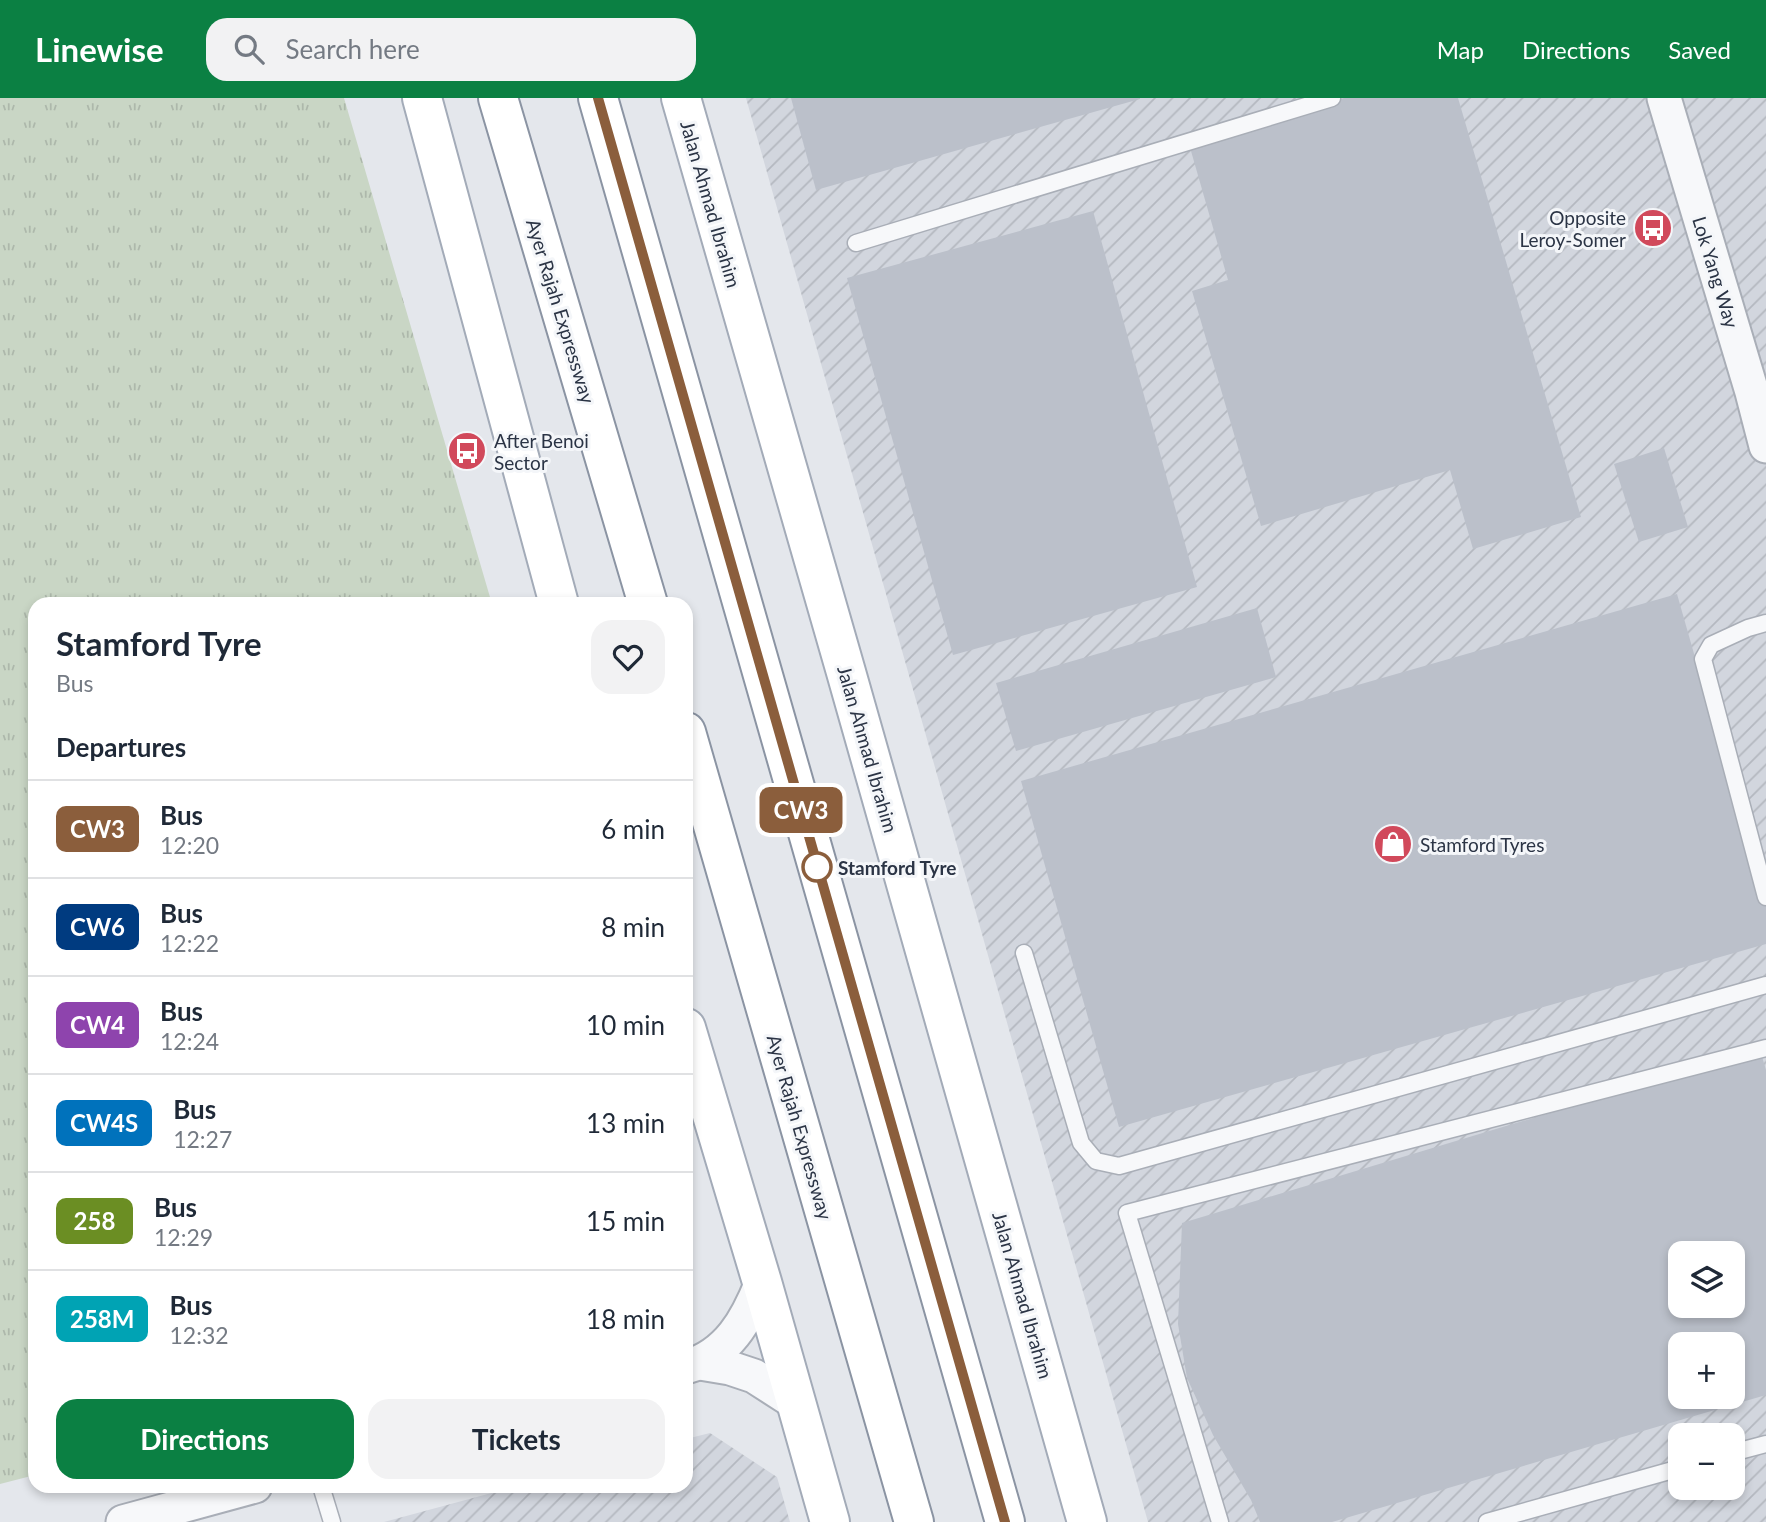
<!DOCTYPE html>
<html lang="en">
<head>
<meta charset="utf-8">
<style>
	:root { --surface:#fff; --page:#f2f2f3; --text:#1f2937; --muted:#747a83; --line:#e0e1e3; --accent:#0b8043 }
	body { margin:0; font-family:Lato,sans-serif; background:var(--page); color:var(--text); height:100vh; display:flex; flex-direction:column; font-size:26px; white-space:nowrap }
	* { box-sizing:border-box; margin:0 }
	p { font-size:23px; color:var(--muted) }
	.icon { flex:none; width:38px; height:38px; fill:none; stroke:currentColor; stroke-width:2; stroke-linecap:round; stroke-linejoin:round }
	.map { position:relative; flex:1; overflow:hidden }
	.drawer { position:absolute; left:28px; top:499px; width:665px; height:896px; display:flex; flex-direction:column; background:var(--surface); border-radius:21px; box-shadow:0 4px 10px #0003 }
	.drawer>* { flex:none }
	.badge { padding:0 14px; border-radius:10px; font-size:24px; line-height:46px }
	.tools { position:absolute; left:1668px; top:1143px; display:grid; gap:14px }
	.tools a { display:grid; place-items:center; width:77px; height:77px; border-radius:14px; background:var(--surface); box-shadow:0 4px 10px #0003; font-size:35px }
	.map>.badge { position:absolute; translate:-50% -50%; box-shadow:0 0 0 4px #fff }
	h2 { padding:0 28px; font-size:26px; line-height:63px }
	.round { display:grid; place-items:center; flex:none; width:74px; height:74px; border-radius:21px; background:var(--page) }
	.headline { display:flex; align-items:center; justify-content:space-between; height:119px; padding:0 28px }
	h1 { font-size:33px; font-weight:700; line-height:52px }
	.primary-button { display:flex; gap:14px; margin-top:auto; padding:14px 28px }
	.primary-button a { flex:1; height:80px; border-radius:21px; background:var(--accent); color:#fff; font-size:28px; font-weight:700; line-height:80px; text-align:center }
	.primary-button a+a { background:var(--page); color:var(--text) }
	ul { padding:0; list-style:none }
	li { display:flex; align-items:center; gap:21px; height:98px; padding:0 28px; border-top:2px solid var(--line) }
	li div { flex:1 }
	li b { display:block; font-size:26px }
	li em { font-style:normal }
	li .badge { min-width:77px; font-weight:700; text-align:center }
	header { display:flex; align-items:center; gap:42px; box-sizing:border-box; height:98px; padding:0 35px; background:var(--accent); color:#fff }
	header strong { font-size:33px }
	nav { display:flex; gap:38px; margin-inline-start:auto; font-size:24px }
	.search { width:490px; height:63px; background:var(--page); display:flex; align-items:center; gap:18px; box-sizing:border-box; padding:0 24px; border-radius:21px; color:var(--muted); font-size:26px }
	.map>svg:first-child { display:block }
</style>
</head>
<body>
<header>
<strong>Linewise</strong>
<div class="search"><svg class="icon" aria-label="search" viewBox="0 0 24 24"><circle cx="10" cy="10" r="6"/><path d="M15 15l6 6"/></svg>Search here</div>
<nav><a>Map</a><a>Directions</a><a>Saved</a></nav>
</header>
<div class="map">
<svg width="1766" height="1424" viewBox="0 0 1766 1424">
	<defs>
		<pattern id="industrial-furrows" width="10" height="10" patternUnits="userSpaceOnUse" patternTransform="scale(1.75)"><rect width="10" height="10" fill="#d2d6de"/><path d="M-1 1l2-2M0 10L10 0M9 11l2-2" fill="none" stroke="#b4b8c0"/></pattern>
		<pattern id="grass-tufts" width="24" height="20" patternUnits="userSpaceOnUse" patternTransform="scale(1.75)"><rect width="24" height="20" fill="#c9d6c5"/><path d="M3 7l-1-3M5 7V3M7 7l1-3M15 17l-1-3M17 17v-4M19 17l1-3" fill="none" stroke="#adb8ab"/></pattern>
	</defs>
	<rect width="100%" height="100%" fill="#e4e7ec"/>
	<g fill="url(#industrial-furrows)" fill-rule="evenodd">
		<path d="M 746,0 L 1766,0 L 1766,1424 L 1148,1424 ZM 1680,1155 L 1732,1155 L 1732,1208 L 1680,1208 ZM 1680,1246 L 1732,1246 L 1732,1298 L 1680,1298 ZM 1680,1337 L 1732,1337 L 1732,1390 L 1680,1390 Z"/>
		<polygon points="710,1335 777,1379 790,1424 384,1424 517,1388 686,1388 686,1341"/>
	</g>
	<polygon fill="url(#grass-tufts)" points="0,0 344,0 492,506 35,506 35,1377 0,1386"/>
	<g fill="#bbc0ca" fill-rule="evenodd">
		<polygon points="791,0 1140,0 1140,1 816,92"/>
		<polygon points="1344,0 1458,0 1581,419 1473,451 1450,372 1261,428 1192,193 1228,182 1189,46"/>
		<polygon points="1093,113 1197,489 953,557 847,180"/>
		<polygon points="1664,350 1688,429 1639,444 1614,366"/>
		<polygon points="1677,496 1766,809 1766,846 1119,1029 1021,683"/>
		<polygon points="1257,510 1276,579 1016,653 996,585"/>
		<path d="M 1760,952 L 1766,972 L 1766,1297 L 1332,1424 L 1260,1424 L 1251,1402 L 1213,1337 L 1187,1280 L 1178,1226 L 1182,1125 ZM 1680,1155 L 1732,1155 L 1732,1208 L 1680,1208 ZM 1680,1246 L 1732,1246 L 1732,1298 L 1680,1298 Z"/>
	</g>
	<g fill="none" stroke-linecap="round" stroke-linejoin="round">
		<defs>
			<g id="lane">
				<polyline points="856,145 1332,0"/>
				<polyline points="1766,525 1748,530 1711,547 1703,561 1766,799"/>
				<polyline points="1024,855 1081,1045 1096,1063 1119,1068 1766,887"/>
				<polyline points="1732,1355 1766,1346"/>
				<polyline points="321,1388 332,1424"/>
				<polyline points="1220,1424 1127,1115 1766,950"/>
				<polyline points="1487,1424 1680,1370"/>
			</g>
			<g id="street">
				<polyline points="1664,0 1752,294 1766,348"/>
				<polyline points="700,1265 730,1270 754,1278 796,1305"/>
				<path d="M 686,1269 C 728,1257 747,1222 762,1184"/>
				<polyline points="123,1424 255,1388"/>
			</g>
			<g id="primary">
				<polyline points="422,0 559,506"/>
				<polyline points="681,0 846,574 1087,1424"/>
				<polyline points="686,930 762,1184 830,1424"/>
			</g>
			<g id="highway">
				<polyline points="498,0 648,506"/>
				<polyline points="598,0 1005,1424"/>
				<polyline points="686,634 914,1424"/>
			</g>
		</defs>
		<use href="#lane" stroke="#a9aeb7" stroke-width="19"/>
		<use href="#street" stroke="#a9aeb7" stroke-width="37"/>
		<use href="#primary" stroke="#a3abb8" stroke-width="42"/>
		<use href="#highway" stroke="#8b94a3" stroke-width="42"/>
		<use href="#lane" stroke="#f7f8fa" stroke-width="16"/>
		<use href="#street" stroke="#f7f8fa" stroke-width="33"/>
		<use href="#primary" stroke="#fff" stroke-width="38"/>
		<use href="#highway" stroke="#fff" stroke-width="38"/>
	</g>
	<g fill="none" stroke-linecap="round" stroke-linejoin="round">
		<defs>
			<polyline id="line" points="598,0 1005,1424"/>
		</defs>
		<use href="#line" stroke="#fff" stroke-width="16"/>
		<use href="#line" stroke="#8b5e3c" stroke-width="10"/>
	</g>
	<defs>
		<symbol id="bus-disc" viewBox="-11 -11 22 22"><circle r="9.5" fill="#d1495b" stroke="#f4f6f9"/><path d="M-5-6H5V4H4V6H2V4H-2V6H-4V4H-5ZM-3.5-4V0h7V-4ZM-3.5 1.2v1.5H-2V1.2ZM2 1.2v1.5H3.5V1.2Z" fill="#fff"/></symbol>
		<symbol id="shop-disc" viewBox="-11 -11 22 22"><circle r="9.5" fill="#d1495b" stroke="#f4f6f9"/><path d="M-5-2.5h2.3a2.7 3.5 0 0 1 5.4 0H5L5.5 6h-11ZM-1.5-2.5h3a1.5 2.3 0 0 0-3 0Z" fill="#fff"/></symbol>
	</defs>
	<g fill-rule="evenodd">
		<use href="#bus-disc" x="1631" y="108" width="44" height="44"/>
		<use href="#bus-disc" x="445" y="331" width="44" height="44"/>
		<use href="#shop-disc" x="1371" y="724" width="44" height="44"/>
	</g>
	<circle fill="#fff" stroke="#8b5e3c" stroke-width="3.5" cx="817" cy="769" r="14"/>
	<g text-anchor="middle" dominant-baseline="central" stroke-width="6" stroke-linejoin="round" paint-order="stroke">
		<g font-size="19" fill="#2b3445" stroke="#f4f6f9">
			<text transform="translate(711 106) rotate(74)">Jalan Ahmad Ibrahim</text>
			<text transform="translate(1716 174) rotate(73)">Lok Yang Way</text>
			<text transform="translate(561 213) rotate(73)">Ayer Rajah Expressway</text>
			<text transform="translate(868 651) rotate(74)">Jalan Ahmad Ibrahim</text>
			<text transform="translate(800 1029) rotate(74)">Ayer Rajah Expressway</text>
			<text transform="translate(1023 1197) rotate(74)">Jalan Ahmad Ibrahim</text>
		</g>
		<g font-size="19" fill="#2b3445" stroke="#f4f6f9" text-anchor="start">
			<text x="1626" y="119" text-anchor="end">Opposite<tspan x="1626" dy="22">Leroy-Somer</tspan></text>
			<text x="494" y="342">After Benoi<tspan x="494" dy="22">Sector</tspan></text>
			<text x="1420" y="746">Stamford Tyres</text>
		</g>
		<g font-size="19" font-weight="bold" fill="#2b3445" stroke="#f4f6f9" text-anchor="start">
			<text x="838" y="769">Stamford Tyre</text>
		</g>
	</g>
</svg>
<div class="tools">
<a><svg class="icon" aria-label="layers" viewBox="0 0 24 24"><path d="M12 4l9 5-9 5-9-5zM3 14l9 5 9-5"/></svg></a>
<a>+</a>
<a>−</a>
</div>
<b class="badge" style="left:801px;top:712px;background:#8b5e3c;color:#fff">CW3</b>
<section class="drawer">
<div class="headline"><div><h1>Stamford Tyre</h1><p>Bus</p></div><a class="round"><svg class="icon" aria-label="heart" viewBox="0 0 24 24"><path d="M12 20l-8-8c-3-5 5-10 8-4 3-6 11-1 8 4z"/></svg></a></div>
<h2>Departures</h2>
<ul>
<li><span class="badge" style="background:#8b5e3c;color:#fff">CW3</span><div><b>Bus</b><p>12:20</p></div><em>6 min</em></li>
<li><span class="badge" style="background:#003b80;color:#fff">CW6</span><div><b>Bus</b><p>12:22</p></div><em>8 min</em></li>
<li><span class="badge" style="background:#8e44ad;color:#fff">CW4</span><div><b>Bus</b><p>12:24</p></div><em>10 min</em></li>
<li><span class="badge" style="background:#0072bc;color:#fff">CW4S</span><div><b>Bus</b><p>12:27</p></div><em>13 min</em></li>
<li><span class="badge" style="background:#6b8e23;color:#fff">258</span><div><b>Bus</b><p>12:29</p></div><em>15 min</em></li>
<li><span class="badge" style="background:#00a3b4;color:#fff">258M</span><div><b>Bus</b><p>12:32</p></div><em>18 min</em></li>
</ul>
<div class="primary-button"><a>Directions</a><a>Tickets</a></div>
</section>
</div>
</body>
</html>
